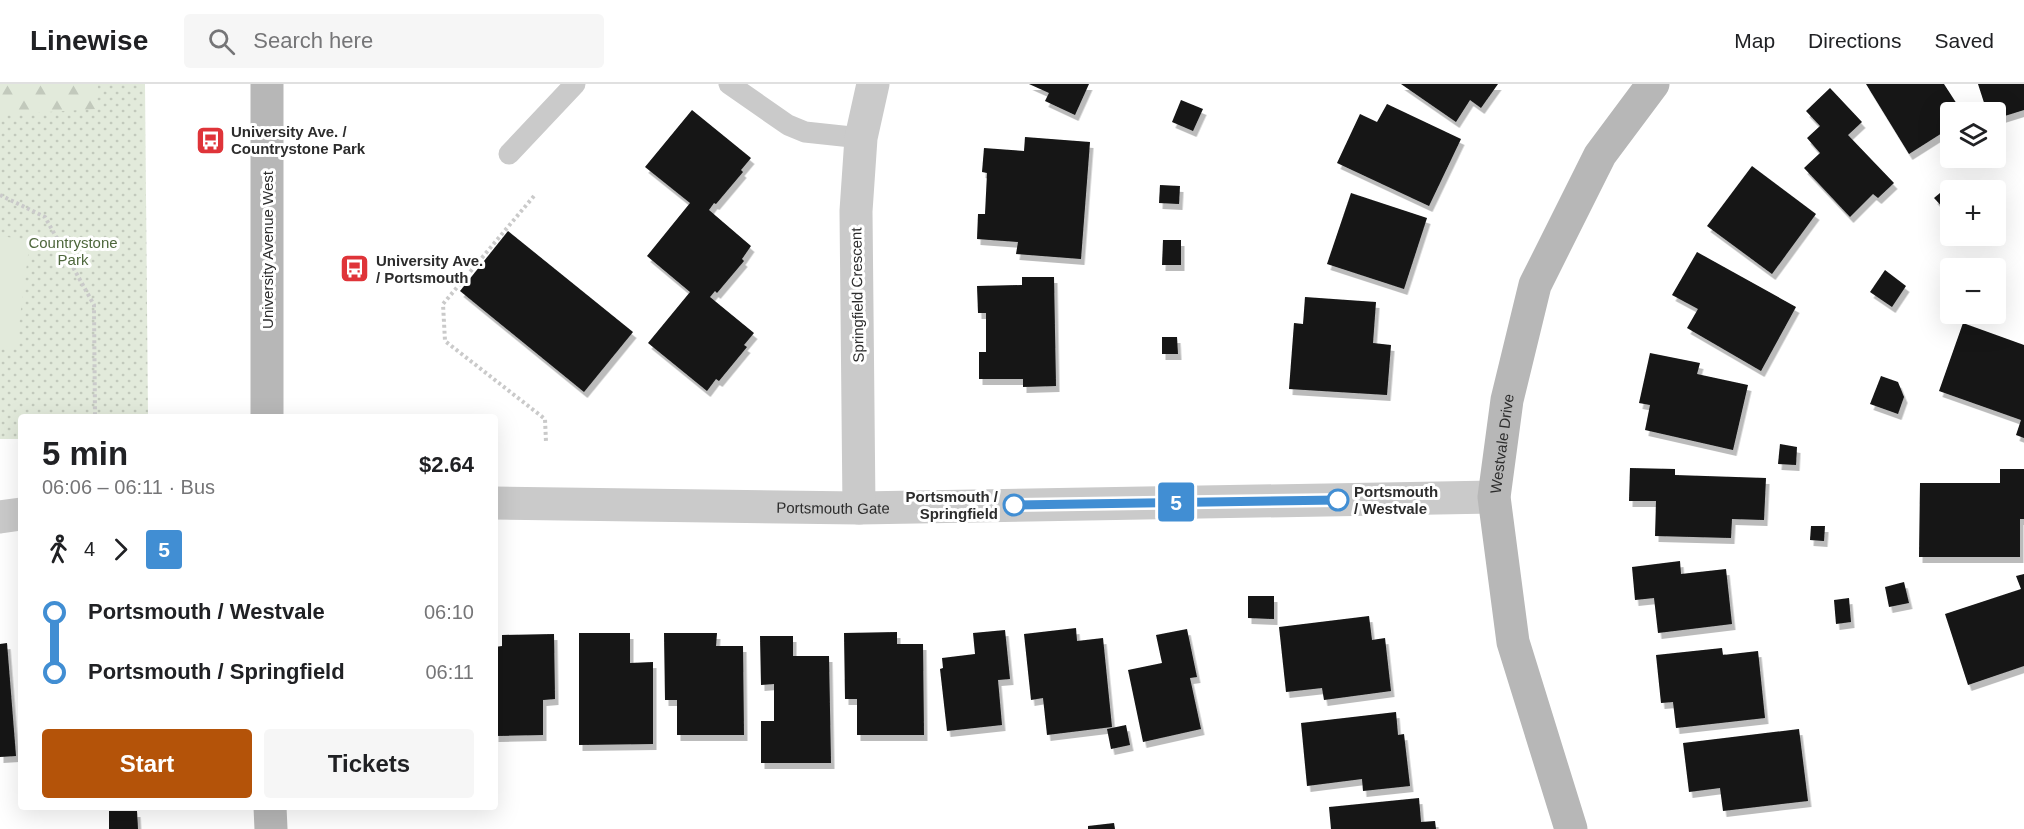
<!DOCTYPE html>
<html lang="en">
<head>
<meta charset="utf-8">
<style>
	:root { --surface:#fff; --page:#f6f6f6; --text:#202124; --muted:#757577; --line:#e0e0e0; --accent:#b45309 }
	body { margin:0; font-family:Arial,sans-serif; background:var(--page); color:var(--text); height:100vh; display:flex; flex-direction:column; font-size:22px; white-space:nowrap }
	* { box-sizing:border-box; margin:0 }
	p { font-size:20px; color:var(--muted) }
	.icon { flex:none; width:33px; height:33px; fill:none; stroke:currentColor; stroke-width:2; stroke-linecap:round; stroke-linejoin:round }
	.map { position:relative; flex:1; overflow:hidden }
	.panel { position:absolute; left:18px; top:330px; width:480px; height:396px; display:flex; flex-direction:column; background:var(--surface); border-radius:6px; box-shadow:0 6px 24px #0002 }
	.panel>* { flex:none }
	.badge { padding:0 12px; border-radius:4px; font-size:21px; line-height:39px }
	.buttons { position:absolute; left:1940px; top:18px; display:grid; gap:12px }
	.buttons a { display:grid; place-items:center; width:66px; height:66px; border-radius:6px; background:var(--surface); box-shadow:0 6px 24px #0002; font-size:30px }
	.map>.badge { position:absolute; translate:-50% -50%; box-shadow:0 0 0 3px #fff }
	.legs { display:flex; align-items:center; gap:9px; height:66px; padding:0 24px; font-size:20px }
	.legs p { margin-inline-start:auto }
	.head { display:flex; align-items:center; justify-content:space-between; height:102px; padding:0 24px }
	h1 { font-size:33px; font-weight:700; line-height:45px }
	.button { display:flex; gap:12px; margin-top:auto; padding:12px 24px }
	.button a { flex:1; height:69px; border-radius:6px; background:var(--accent); color:#fff; font-size:24px; font-weight:700; line-height:69px; text-align:center }
	.button a+a { background:var(--page); color:var(--text) }
	ul { padding:0 24px; list-style:none }
	li { display:flex; align-items:center; gap:21px; height:60px; font-size:22px }
	li i { display:grid; place-items:center; width:9px; height:100%; margin:0 8px; background:currentColor }
	li i::after { content:''; width:15px; height:15px; margin:-8px; border:4px solid; border-radius:50%; background:var(--surface) }
	li p { margin-inline-start:auto }
	li:first-child i { background:linear-gradient(#0000 50%,currentColor 0) }
	li:last-child i { background:linear-gradient(currentColor 50%,#0000 0) }
	header { display:flex; align-items:center; gap:36px; box-sizing:border-box; height:84px; padding:0 30px; background:var(--surface); border-bottom:2px solid var(--line) }
	header strong { font-size:28px }
	nav { display:flex; gap:33px; margin-inline-start:auto; font-size:21px }
	.search { width:420px; height:54px; background:var(--page); display:flex; align-items:center; gap:15px; box-sizing:border-box; padding:0 21px; border-radius:6px; color:var(--muted); font-size:22px }
	.map>svg:first-child { display:block }
</style>
</head>
<body>
<header>
<strong>Linewise</strong>
<div class="search"><svg class="icon" aria-label="search" viewBox="0 0 24 24"><circle cx="10" cy="10" r="6"/><path d="M15 15l6 6"/></svg>Search here</div>
<nav><a>Map</a><a>Directions</a><a>Saved</a></nav>
</header>
<div class="map">
<svg width="2024" height="745" viewBox="0 0 2024 745">
	<defs>
		<pattern id="grass-dots" width="8" height="8" patternUnits="userSpaceOnUse" patternTransform="scale(1.5)"><rect width="8" height="8" fill="#e2eadb"/><path d="M2 2h.1M6 6h.1" fill="none" stroke="#c2c9bc" stroke-width="1.8" stroke-linecap="round"/></pattern>
		<pattern id="forest-firs" width="22" height="20" patternUnits="userSpaceOnUse" patternTransform="scale(1.5)"><rect width="22" height="20" fill="#e2eadb"/><path d="M5 1l3.5 6h-7zM16 11l3.5 6h-7z" fill="#c2c9bc"/></pattern>
		<filter id="shadow"><feDropShadow dx="3.5" dy="6" stdDeviation="0" flood-color="#0004"/></filter>
	</defs>
	<rect width="100%" height="100%" fill="#fff"/>
	<polygon fill="url(#grass-dots)" points="0,0 145,0 148,333 21,333 21,355 0,355"/>
	<polygon fill="url(#forest-firs)" points="0,0 98,0 96,25 0,31"/>
	<polygon fill="#e2eadb" points="0,152 30,156 16,264 0,262"/>
	<g fill="#141414" filter="url(#shadow)">
		<polygon points="1029,0 1089,0 1075,31 1045,17 1049,9"/>
		<polygon points="1401,0 1498,0 1481,24 1470,16 1456,38"/>
		<polygon points="1866,0 1944,0 1962,28 1950,28 1950,44 1909,70"/>
		<polygon points="1978,0 2024,0 2024,26 1995,35 1995,28 1987,28"/>
		<polygon points="1830,4 1862,38 1848,51 1894,99 1878,114 1873,110 1850,133 1804,84 1820,69 1807,54 1820,42 1806,27"/>
		<polygon points="1181,16 1203,25 1193,47 1172,38"/>
		<polygon points="1387,20 1461,55 1429,122 1337,79 1360,30 1377,38"/>
		<polygon points="692,26 751,74 741,86 743,88 716,120 714,119 709,126 751,162 742,175 744,177 717,209 715,207 710,213 754,249 744,261 747,263 719,297 716,295 707,307 648,259 690,208 647,172 690,119 645,83"/>
		<polygon points="1025,53 1090,58 1081,175 1016,170 1018,158 977,155 978,130 985,130 987,89 982,88 984,64 1024,67"/>
		<polygon points="1752,82 1816,130 1772,190 1707,142"/>
		<polygon points="1160,101 1180,102 1179,120 1159,119"/>
		<polygon points="1946,104 1950,108 1950,125 1947,128 1934,114"/>
		<polygon points="1351,109 1427,134 1404,205 1327,180"/>
		<polygon points="508,147 633,248 584,308 460,207"/>
		<polygon points="1163,156 1181,156 1181,181 1162,181"/>
		<polygon points="1697,168 1796,223 1761,287 1687,244 1698,225 1672,211"/>
		<polygon points="1885,186 1906,202 1892,223 1870,208"/>
		<polygon points="1022,193 1054,193 1056,302 1023,303 1023,295 979,295 979,268 986,268 986,229 978,229 977,202 1022,201"/>
		<polygon points="1305,213 1376,218 1373,259 1391,261 1387,311 1289,305 1294,239 1303,240"/>
		<polygon points="1963,239 2024,261 2024,354 2016,351 2021,336 1939,307"/>
		<polygon points="1162,253 1177,253 1178,270 1162,270"/>
		<polygon points="1650,269 1700,279 1697,290 1748,301 1733,366 1645,346 1650,321 1639,319"/>
		<polygon points="1881,292 1898,298 1904,313 1898,330 1870,320"/>
		<polygon points="1780,360 1797,363 1796,381 1778,380"/>
		<polygon points="1630,384 1675,385 1675,391 1766,394 1764,436 1732,435 1731,454 1655,452 1656,417 1629,417"/>
		<polygon points="2000,385 2024,385 2024,435 2020,435 2020,473 1919,473 1920,399 2000,399"/>
		<polygon points="1811,442 1825,442 1824,457 1810,456"/>
		<polygon points="1680,477 1681,490 1726,485 1732,540 1658,549 1654,514 1635,516 1632,483"/>
		<polygon points="2024,490 2024,582 1968,601 1945,530 2021,505 2016,492"/>
		<polygon points="1904,498 1909,519 1889,523 1885,503"/>
		<polygon points="1248,512 1274,512 1274,535 1248,534"/>
		<polygon points="1849,514 1851,538 1836,540 1834,516"/>
		<polygon points="1369,532 1372,556 1385,554 1391,607 1324,616 1322,604 1286,608 1279,543"/>
		<polygon points="1076,544 1077,557 1103,554 1112,643 1047,651 1043,614 1031,616 1024,550"/>
		<polygon points="1187,545 1197,593 1190,594 1201,645 1143,658 1128,586 1162,579 1156,551"/>
		<polygon points="1005,546 1010,595 998,596 1002,641 947,647 940,585 943,584 942,574 975,570 973,549"/>
		<polygon points="897,548 897,560 923,560 924,651 857,651 857,615 845,615 844,549"/>
		<polygon points="579,549 630,549 630,579 653,578 653,660 579,661"/>
		<polygon points="664,549 717,549 716,562 743,562 744,651 677,651 677,616 665,616"/>
		<polygon points="554,550 555,615 543,616 543,651 495,652 495,563 502,562 502,551"/>
		<polygon points="760,552 793,552 793,572 829,572 831,679 761,679 761,637 774,637 774,600 761,601"/>
		<polygon points="7,559 16,672 0,673 0,560"/>
		<polygon points="1722,564 1723,571 1758,567 1765,634 1676,644 1673,618 1661,619 1656,571"/>
		<polygon points="1396,628 1398,651 1404,650 1410,702 1363,707 1362,695 1307,702 1301,639"/>
		<polygon points="1126,641 1130,661 1111,665 1107,645"/>
		<polygon points="1799,645 1808,717 1723,727 1720,704 1689,708 1683,659"/>
		<polygon points="1419,714 1421,738 1435,737 1436,745 1331,745 1329,723"/>
		<polygon points="109,727 137,727 138,745 109,745"/>
		<polygon points="1114,739 1115,745 1088,745 1088,742"/>
	</g>
	<g fill="none" stroke-linecap="round" stroke-linejoin="round">
		<g stroke="#cacaca" stroke-width="4" stroke-dasharray="3 3" stroke-linecap="butt">
			<polyline points="0,111 45,133 94,221 95,333"/>
			<polyline points="534,112 443,220 445,257 545,335 546,358"/>
		</g>
		<g stroke="#cacaca" stroke-width="21">
			<polyline points="729,0 788,41 805,48 861,54"/>
			<polyline points="509,70 575,0"/>
		</g>
		<g stroke="#cacaca" stroke-width="33">
			<path id="s1" d="M 495,419 L 859,424 L 1494,413"/>
			<polyline points="859,424 856,127 861,54 873,0"/>
			<polyline points="0,433 21,430"/>
		</g>
		<g stroke="#b7b7b7" stroke-width="33">
			<polyline points="267,333 267,0"/>
			<polyline points="270,723 271,745"/>
			<path id="s2" d="M 1571,745 L 1513,558 L 1494,413 L 1507,316 L 1535,201 L 1600,71 L 1653,0"/>
		</g>
	</g>
	<g fill="none" stroke-linecap="round" stroke-linejoin="round">
		<defs>
			<polyline id="line-1" points="1014,421 1338,416"/>
		</defs>
		<use href="#line-1" stroke="#fff" stroke-width="14"/>
		<use href="#line-1" stroke="#418ed3" stroke-width="9"/>
	</g>
	<defs>
		<symbol id="bus-square" viewBox="-11 -11 22 22"><rect x="-9" y="-9" width="18" height="18" rx="4" fill="#df3439" stroke="#fff"/><path d="M-5-6H5V4H4V6H2V4H-2V6H-4V4H-5ZM-3.5-4V0h7V-4ZM-3.5 1.2v1.5H-2V1.2ZM2 1.2v1.5H3.5V1.2Z" fill="#fff"/></symbol>
	</defs>
	<g fill-rule="evenodd">
		<use href="#bus-square" x="194" y="40" width="33" height="33"/>
		<use href="#bus-square" x="338" y="168" width="33" height="33"/>
	</g>
	<g fill="#fff" stroke="#418ed3" stroke-width="3">
		<circle cx="1338" cy="416" r="10"/>
		<circle cx="1014" cy="421" r="10"/>
	</g>
	<g text-anchor="middle" dominant-baseline="central" stroke-width="6" stroke-linejoin="round" paint-order="stroke">
		<g font-size="15" font-weight="bold" fill="#2d2d2d" stroke="#fff" text-anchor="start">
			<text x="231" y="47">University Ave. /<tspan x="231" dy="17">Countrystone Park</tspan></text>
			<text x="376" y="176">University Ave.<tspan x="376" dy="17">/ Portsmouth</tspan></text>
		</g>
		<g font-size="15" fill="#4e673c" stroke="#fff">
			<text x="73" y="158">Countrystone<tspan x="73" dy="17">Park</tspan></text>
		</g>
		<g font-size="15" fill="#2d2d2d" stroke="#fff">
			<text transform="translate(267 166) rotate(-90)">University Avenue West</text>
			<text transform="translate(857 211) rotate(-91)">Springfield Crescent</text>
			<text stroke="none"><textPath href="#s2" startOffset="396">Westvale Drive</textPath></text>
			<text stroke="none"><textPath href="#s1" startOffset="338">Portsmouth Gate</textPath></text>
		</g>
		<g font-size="15" font-weight="bold" fill="#2d2d2d" stroke="#fff" text-anchor="start">
			<text x="1354" y="407">Portsmouth<tspan x="1354" dy="17">/ Westvale</tspan></text>
			<text x="998" y="412" text-anchor="end">Portsmouth /<tspan x="998" dy="17">Springfield</tspan></text>
		</g>
	</g>
</svg>
<div class="buttons">
<a><svg class="icon" aria-label="layers" viewBox="0 0 24 24"><path d="M12 4l9 5-9 5-9-5zM3 14l9 5 9-5"/></svg></a>
<a>+</a>
<a>−</a>
</div>
<b class="badge" style="left:1176px;top:418px;background:#418ed3;color:#fff">5</b>
<section class="panel">
<div class="head"><div><h1>5 min</h1><p>06:06 – 06:11 · Bus</p></div><b>$2.64</b></div>
<div class="legs"><svg class="icon" aria-label="walk" viewBox="0 0 24 24"><circle cx="13" cy="4" r="2"/><path d="M13 8l-2 6 4 7M11 14l-3 7M7 12l3-4h3l4 4"/></svg>4<svg class="icon" aria-label="forward" viewBox="0 0 24 24"><path d="M9 5l7 7-7 7"/></svg><b class="badge" style="background:#418ed3;color:#fff">5</b></div>
<ul>
<li><i style="color:#418ed3"></i><b>Portsmouth / Westvale</b><p>06:10</p></li>
<li><i style="color:#418ed3"></i><b>Portsmouth / Springfield</b><p>06:11</p></li>
</ul>
<div class="button"><a>Start</a><a>Tickets</a></div>
</section>
</div>
</body>
</html>
